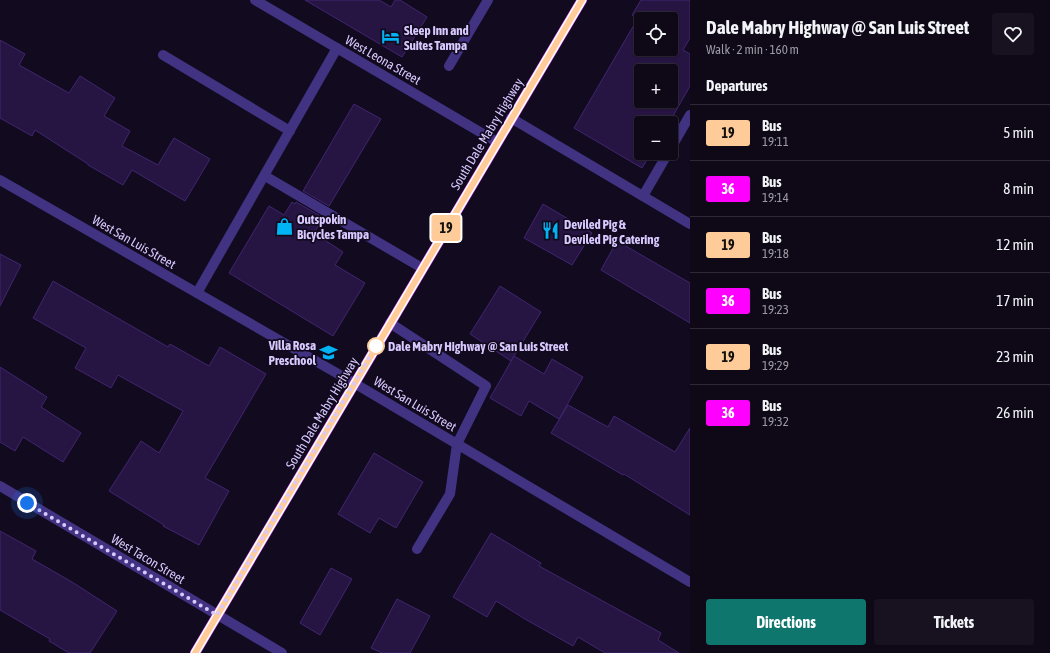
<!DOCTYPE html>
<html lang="en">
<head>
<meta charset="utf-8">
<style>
	:root { --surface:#0e0817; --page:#171120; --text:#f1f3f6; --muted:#9b9aa1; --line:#2e2936; --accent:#0f766e }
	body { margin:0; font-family:"Asap Condensed",sans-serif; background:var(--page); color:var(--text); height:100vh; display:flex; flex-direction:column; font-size:15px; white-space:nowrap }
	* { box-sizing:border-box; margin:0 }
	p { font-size:13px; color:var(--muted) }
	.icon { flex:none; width:22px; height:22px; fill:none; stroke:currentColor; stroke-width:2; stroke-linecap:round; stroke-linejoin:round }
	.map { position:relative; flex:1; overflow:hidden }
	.sheet { display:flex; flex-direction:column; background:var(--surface); width:360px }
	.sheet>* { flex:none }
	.badge { padding:0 8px; border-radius:3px; font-size:14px; line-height:26px }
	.controls { position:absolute; left:634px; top:12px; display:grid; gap:8px }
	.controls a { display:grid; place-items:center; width:44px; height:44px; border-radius:4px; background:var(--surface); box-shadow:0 1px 3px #0004,0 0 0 1px var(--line); font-size:20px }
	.you { position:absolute; width:20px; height:20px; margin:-10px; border:3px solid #fff; border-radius:50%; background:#1a73e8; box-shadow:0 0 0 6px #1a73e833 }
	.map>.badge { position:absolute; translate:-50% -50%; box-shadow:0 0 0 2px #fff }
	h2 { padding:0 16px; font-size:15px; line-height:36px }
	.round { display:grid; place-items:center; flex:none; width:42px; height:42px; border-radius:4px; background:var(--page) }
	.head { display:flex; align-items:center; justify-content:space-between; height:68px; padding:0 16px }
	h1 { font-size:19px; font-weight:700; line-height:30px }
	.cta { display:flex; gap:8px; margin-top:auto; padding:8px 16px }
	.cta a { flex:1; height:46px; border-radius:4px; background:var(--accent); color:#fff; font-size:16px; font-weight:700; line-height:46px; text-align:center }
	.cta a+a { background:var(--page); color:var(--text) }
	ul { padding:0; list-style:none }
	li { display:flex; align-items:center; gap:12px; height:56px; padding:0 16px; border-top:1px solid var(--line) }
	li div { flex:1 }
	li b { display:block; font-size:15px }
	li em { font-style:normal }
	li .badge { min-width:44px; font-weight:700; text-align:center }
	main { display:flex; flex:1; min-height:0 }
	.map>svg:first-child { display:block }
</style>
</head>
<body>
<main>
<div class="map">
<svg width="690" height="653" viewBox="0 0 690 653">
	<rect width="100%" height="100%" fill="#120b1f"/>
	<g fill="#261542" stroke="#402570" fill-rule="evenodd">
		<polygon points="305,0 379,0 391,7 395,0 400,0 427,17 402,57"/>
		<path d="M 641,0 L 690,0 L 690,38 L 683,50 L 690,54 L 690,86 L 669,123 L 641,123 L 641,153 L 651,153 L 642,168 L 574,128 L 638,18 L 632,15 ZM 641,19 L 671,19 L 671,49 L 641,49 ZM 641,71 L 671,71 L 671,101 L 641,101 Z"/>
		<polygon points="0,40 25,54 19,65 69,93 80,76 115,98 104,116 130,131 122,146 158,165 174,138 210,159 185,201 132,170 123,185 88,165 88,164 35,130 32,136 0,118"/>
		<polygon points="354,104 381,119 329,206 303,191"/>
		<polygon points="292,202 295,204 296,202 322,217 321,219 322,220 314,233 343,252 335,265 365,283 333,336 229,273 269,206 284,215"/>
		<polygon points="543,204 592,233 572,265 524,238"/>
		<polygon points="617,241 690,283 690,323 601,270"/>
		<polygon points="0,254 21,265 0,306"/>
		<polygon points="53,281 168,347 170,344 209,366 220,347 266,374 205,478 229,491 199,545 163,526 164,525 109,491 141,441 159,453 183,411 118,375 111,388 75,368 86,348 33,318"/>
		<polygon points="500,286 541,312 511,361 470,334"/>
		<polygon points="514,356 544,374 552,359 583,377 559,419 529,401 521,416 490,398"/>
		<polygon points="0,367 47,397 41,407 81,433 63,462 23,437 15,451 0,442"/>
		<polygon points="568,405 608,427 614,416 675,452 690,428 690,515 624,474 623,475 551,433"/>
		<polygon points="374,453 423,482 396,528 379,518 370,533 338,514"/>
		<polygon points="0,531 36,551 32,559 72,582 117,611 90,653 69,653 49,641 50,639 0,610"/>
		<polygon points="491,533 541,563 539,566 661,633 658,640 679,653 605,653 578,637 573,646 525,619 496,601 487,617 453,597"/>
		<polygon points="331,568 352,579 320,635 300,623"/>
		<polygon points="397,599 430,616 410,653 382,653 371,648"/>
	</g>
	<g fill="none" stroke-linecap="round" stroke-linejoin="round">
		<g stroke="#423282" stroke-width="10">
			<polyline points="163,55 290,131"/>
			<polyline points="449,66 488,0"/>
			<polyline points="671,148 690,115"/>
			<polyline points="265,176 422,268"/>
			<polyline points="643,196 668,153"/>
			<polyline points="197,293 337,48"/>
			<polyline points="390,323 486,386 457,444 450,494 417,549"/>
		</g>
		<g stroke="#423282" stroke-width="10">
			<polyline points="255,0 497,142"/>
			<polyline points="511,118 690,224"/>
			<polyline points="0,180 354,383 690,582"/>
			<polyline points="0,486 282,653"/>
		</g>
		<polyline stroke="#da50ff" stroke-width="10" points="195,653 582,0"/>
	</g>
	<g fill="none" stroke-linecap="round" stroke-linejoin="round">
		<defs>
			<polyline id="line" points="195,653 582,0"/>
		</defs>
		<use href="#line" stroke="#fff" stroke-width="9"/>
		<use href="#line" stroke="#fc9" stroke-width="6"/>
		<polyline stroke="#d8c9ff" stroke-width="4" stroke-dasharray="0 7.2" points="27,503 217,615 376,346"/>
	</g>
	<defs>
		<symbol id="hotel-bare" viewBox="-9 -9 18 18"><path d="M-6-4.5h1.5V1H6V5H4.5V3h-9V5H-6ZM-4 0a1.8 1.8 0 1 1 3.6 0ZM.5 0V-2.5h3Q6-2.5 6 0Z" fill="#00b3f4" stroke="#120b1f" stroke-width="2.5" paint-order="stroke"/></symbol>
		<symbol id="shop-bare" viewBox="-9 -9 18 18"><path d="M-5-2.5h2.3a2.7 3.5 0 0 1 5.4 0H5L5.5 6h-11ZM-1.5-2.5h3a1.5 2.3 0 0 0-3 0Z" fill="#00b3f4" stroke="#120b1f" stroke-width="2.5" paint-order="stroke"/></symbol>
		<symbol id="restaurant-bare" viewBox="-9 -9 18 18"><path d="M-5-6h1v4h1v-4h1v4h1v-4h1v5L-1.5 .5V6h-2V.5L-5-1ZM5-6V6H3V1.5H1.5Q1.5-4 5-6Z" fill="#00b3f4" stroke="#120b1f" stroke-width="2.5" paint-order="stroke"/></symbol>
		<symbol id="school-bare" viewBox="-9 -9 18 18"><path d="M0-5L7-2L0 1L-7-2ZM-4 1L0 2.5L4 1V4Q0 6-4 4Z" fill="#00b3f4" stroke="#120b1f" stroke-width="2.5" paint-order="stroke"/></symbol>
	</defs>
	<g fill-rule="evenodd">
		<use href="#hotel-bare" x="378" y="24" width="25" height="25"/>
		<use href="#shop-bare" x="272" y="214" width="25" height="25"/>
		<use href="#restaurant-bare" x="538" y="218" width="25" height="25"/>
		<use href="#school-bare" x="316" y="340" width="25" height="25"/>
	</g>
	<circle fill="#fff" stroke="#fc9" stroke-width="2" cx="376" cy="346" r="8"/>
	<g text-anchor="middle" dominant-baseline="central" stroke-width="3.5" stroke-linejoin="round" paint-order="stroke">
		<g font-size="13" font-weight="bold" fill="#d8c9ff" stroke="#120b1f" text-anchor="start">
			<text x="404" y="30">Sleep Inn and<tspan x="404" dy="15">Suites Tampa</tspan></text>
			<text x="297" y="219">Outspokin<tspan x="297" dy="15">Bicycles Tampa</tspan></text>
			<text x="564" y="224">Deviled Pig &amp;<tspan x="564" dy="15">Deviled Pig Catering</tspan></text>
			<text x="316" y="345" text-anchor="end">Villa Rosa<tspan x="316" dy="15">Preschool</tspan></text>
		</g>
		<g font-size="13" fill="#d8c9ff" stroke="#120b1f">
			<text transform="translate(383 60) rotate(30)">West Leona Street</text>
			<text transform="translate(487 134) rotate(-59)">South Dale Mabry Highway</text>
			<text transform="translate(134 242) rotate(30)">West San Luis Street</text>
			<text transform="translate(415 404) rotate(31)">West San Luis Street</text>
			<text transform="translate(322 413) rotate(-59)">South Dale Mabry Highway</text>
			<text transform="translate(148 559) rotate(31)">West Tacon Street</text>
		</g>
		<g font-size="13" font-weight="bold" fill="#d8c9ff" stroke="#120b1f" text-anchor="start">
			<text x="388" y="346">Dale Mabry Highway @ San Luis Street</text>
		</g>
	</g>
</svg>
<div class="controls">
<a><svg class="icon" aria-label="locate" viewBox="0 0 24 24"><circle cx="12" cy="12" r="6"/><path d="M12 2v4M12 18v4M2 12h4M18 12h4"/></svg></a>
<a>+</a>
<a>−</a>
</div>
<div class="you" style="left:27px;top:503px"></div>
<b class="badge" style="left:446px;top:228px;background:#fc9;color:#111">19</b>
</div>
<section class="sheet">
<div class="head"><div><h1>Dale Mabry Highway @ San Luis Street</h1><p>Walk · 2 min · 160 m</p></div><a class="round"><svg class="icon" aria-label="heart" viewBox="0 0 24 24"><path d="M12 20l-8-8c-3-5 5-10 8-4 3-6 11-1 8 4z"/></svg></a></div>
<h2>Departures</h2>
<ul>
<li><span class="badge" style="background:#fc9;color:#111">19</span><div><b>Bus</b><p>19:11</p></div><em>5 min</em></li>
<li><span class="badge" style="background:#f0f;color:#fff">36</span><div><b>Bus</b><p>19:14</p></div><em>8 min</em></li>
<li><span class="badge" style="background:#fc9;color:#111">19</span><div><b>Bus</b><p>19:18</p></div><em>12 min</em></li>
<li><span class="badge" style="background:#f0f;color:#fff">36</span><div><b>Bus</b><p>19:23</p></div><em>17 min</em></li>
<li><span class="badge" style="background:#fc9;color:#111">19</span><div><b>Bus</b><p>19:29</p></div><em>23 min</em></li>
<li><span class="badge" style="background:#f0f;color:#fff">36</span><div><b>Bus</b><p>19:32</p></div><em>26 min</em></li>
</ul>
<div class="cta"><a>Directions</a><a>Tickets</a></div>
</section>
</main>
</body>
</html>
